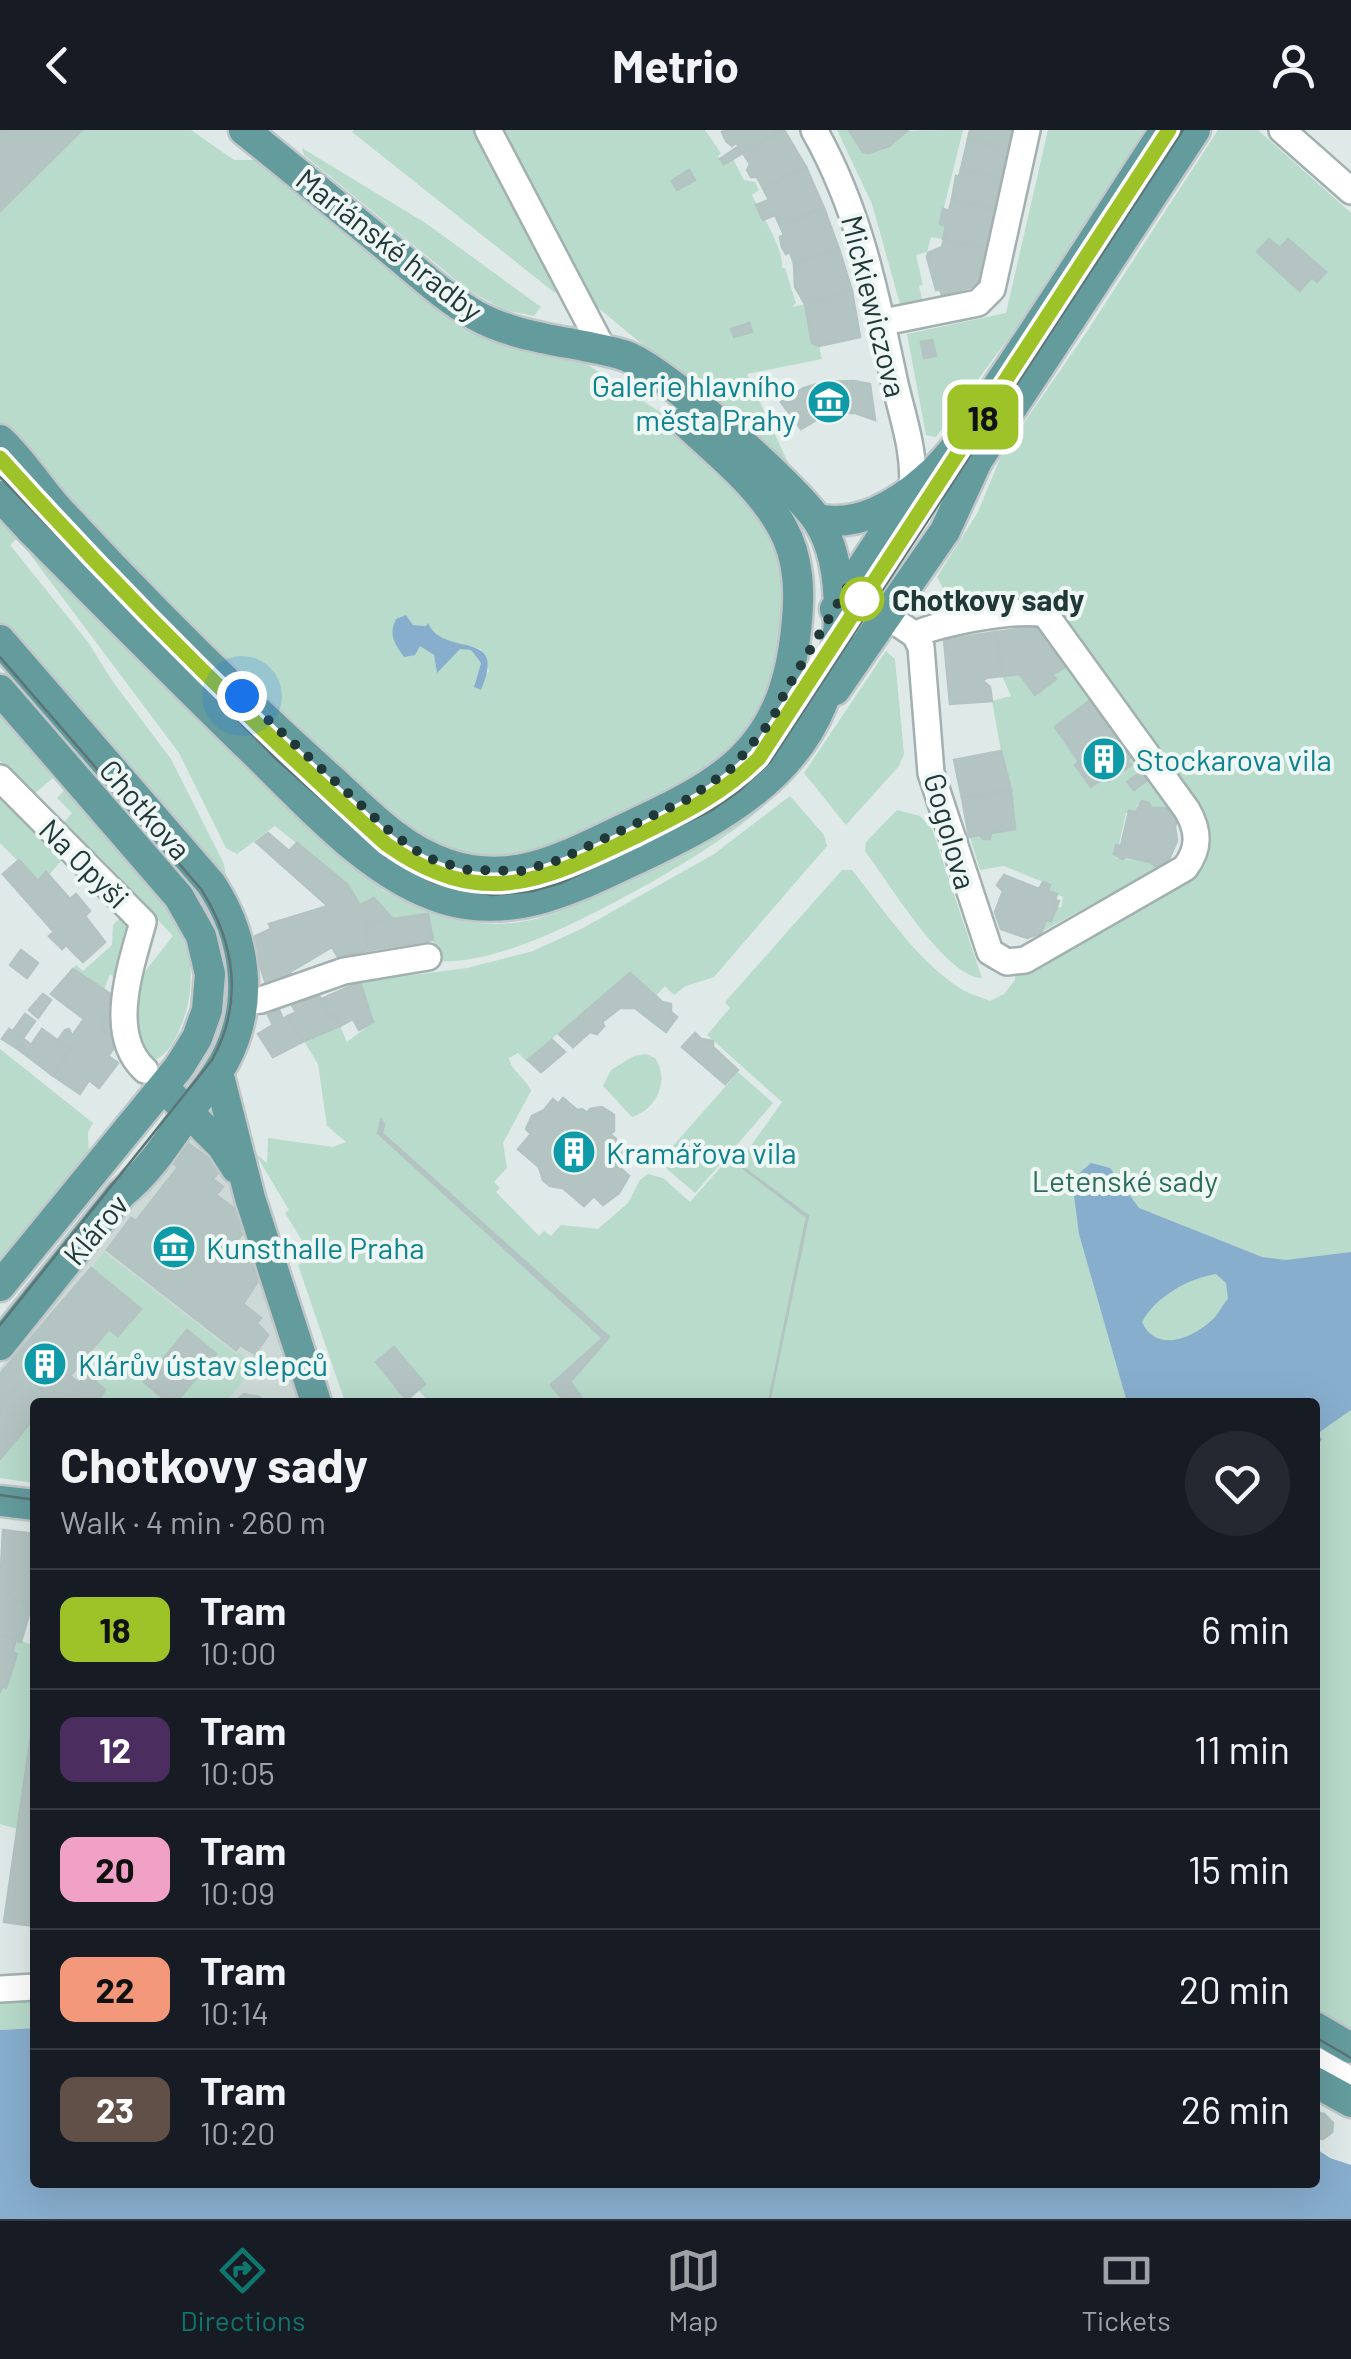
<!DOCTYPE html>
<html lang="en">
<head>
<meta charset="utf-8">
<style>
	:root { --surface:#171b24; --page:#242831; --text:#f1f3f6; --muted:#9ea1a6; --line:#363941; --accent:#0f766e }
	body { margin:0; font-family:Barlow,sans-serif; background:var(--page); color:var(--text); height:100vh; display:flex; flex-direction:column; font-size:38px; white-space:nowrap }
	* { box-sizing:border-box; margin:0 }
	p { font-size:32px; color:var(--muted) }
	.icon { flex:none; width:55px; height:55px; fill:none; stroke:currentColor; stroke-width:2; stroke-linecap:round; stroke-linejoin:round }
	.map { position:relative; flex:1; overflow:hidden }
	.sheet { position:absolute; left:30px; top:1268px; width:1290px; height:790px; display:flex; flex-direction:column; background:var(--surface); border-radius:10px; box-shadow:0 10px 40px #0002 }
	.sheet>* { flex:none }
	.badge { padding:0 20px; border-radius:15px; font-size:35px; line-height:65px }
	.you { position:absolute; width:50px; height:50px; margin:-25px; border:8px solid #fff; border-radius:50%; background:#1a73e8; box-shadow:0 0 0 15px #1a73e833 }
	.map>.badge { position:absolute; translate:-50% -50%; box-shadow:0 0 0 5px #fff }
	.round { display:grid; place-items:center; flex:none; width:105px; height:105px; border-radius:52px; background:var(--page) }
	.headline { display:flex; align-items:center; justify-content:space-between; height:170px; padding:0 30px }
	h1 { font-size:48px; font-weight:700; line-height:75px }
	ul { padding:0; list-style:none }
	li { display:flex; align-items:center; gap:30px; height:120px; padding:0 30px; border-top:2px solid var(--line) }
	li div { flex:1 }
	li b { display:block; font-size:38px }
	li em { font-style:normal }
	li .badge { min-width:110px; font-weight:700; text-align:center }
	header { display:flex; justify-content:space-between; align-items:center; height:130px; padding:0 30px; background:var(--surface); font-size:45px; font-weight:700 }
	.dock { display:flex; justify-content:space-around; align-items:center; height:140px; border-top:2px solid var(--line); background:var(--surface); font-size:28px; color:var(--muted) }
	.dock a { display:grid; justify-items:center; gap:5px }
	.dock .active { color:var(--accent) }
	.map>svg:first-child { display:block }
</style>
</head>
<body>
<header><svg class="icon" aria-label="back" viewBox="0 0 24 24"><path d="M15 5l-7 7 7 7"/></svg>Metrio<svg class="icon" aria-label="person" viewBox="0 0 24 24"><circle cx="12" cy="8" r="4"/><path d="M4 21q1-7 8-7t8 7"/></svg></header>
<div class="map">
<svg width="1351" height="2089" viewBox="0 0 1351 2089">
	<rect width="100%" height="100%" fill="#dfeae8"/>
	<polygon fill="#cdd9d7" points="185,1003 222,1035 303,1272 35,1272 35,1353 0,1348 0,1238 98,1118"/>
	<g fill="#b8dbcb" fill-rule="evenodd">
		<path d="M 82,0 L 191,0 L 234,30 L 259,30 L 442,179 L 579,229 L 672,290 L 742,361 L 769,401 L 783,441 L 789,476 L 784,526 L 757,589 L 723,633 L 551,728 L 448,729 L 288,604 L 140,442 L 135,445 L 0,302 L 0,81 ZM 406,485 L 413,495 L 426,496 L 445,511 L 481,519 L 489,541 L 474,556 L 481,533 L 471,520 L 460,518 L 437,542 L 434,525 L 420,515 Z"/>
		<polygon points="354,0 480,0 561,156 555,163 352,2"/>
		<path d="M 499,0 L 705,0 L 721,23 L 718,26 L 723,33 L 733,29 L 744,50 L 755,52 L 759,60 L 752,65 C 762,86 783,116 782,138 L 785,138 L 796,173 L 792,177 L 805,174 L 812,212 L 819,216 L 822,229 L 747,244 L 790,337 L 590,171 Z"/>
		<path d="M 837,0 L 849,0 C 871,44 882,11 908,1 C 921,0 948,0 963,0 L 940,94 L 946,96 L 943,109 L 931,107 L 927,122 L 916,125 L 923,155 L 919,156 L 922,169 L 900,174 L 872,74 Z"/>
		<polygon points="1048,0 1144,0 1018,195 936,307 926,305 907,204 1006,183"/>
		<path d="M 1218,0 L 1258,0 L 1351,83 L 1351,1905 L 1315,1885 L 1315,1272 L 585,1272 L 569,1252 L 609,1208 L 382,1001 L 384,995 L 381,990 L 378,1003 L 603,1209 L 554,1255 L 567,1272 L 429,1272 L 419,1261 L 407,1272 L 345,1272 L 298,1135 L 308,1130 L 300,1114 L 303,1112 L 285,1083 L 289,1080 L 255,1023 L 267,1033 L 268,1008 L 333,1017 L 346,1012 L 327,996 L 318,934 L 304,911 L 340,896 L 347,912 L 372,893 L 360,852 L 467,838 L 533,821 L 583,798 L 714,724 L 790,666 L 824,705 L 827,716 L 714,847 L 686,856 L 674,865 L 665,856 L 656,866 L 629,843 L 526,931 L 518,923 L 509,928 C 511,941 526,948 531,961 L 503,1013 L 507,1038 L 494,1052 L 500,1058 L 496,1062 L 539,1106 L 544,1101 L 551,1106 L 561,1095 L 598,1099 L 628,1073 L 640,1050 L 648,1044 L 663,1048 L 690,1072 L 728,1029 L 738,1034 L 782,972 L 707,905 L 730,878 L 725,872 L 842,740 L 852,740 C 885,781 916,830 961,859 C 971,865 981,867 990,871 L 1004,864 L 1015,850 L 1015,841 L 1207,713 L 1208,699 L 1200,678 L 1085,516 L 1049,472 L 1043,469 L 944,483 L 943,458 L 937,447 L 978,382 L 1001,326 L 1086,203 ZM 394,1218 L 424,1253 L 407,1269 L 376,1233 Z"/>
		<polygon points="302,18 427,94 541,177 534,186 504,180 468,160 304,25"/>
		<polygon points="0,380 21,404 10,415 88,512 113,552 171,629 224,734 227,753 0,504"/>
		<path d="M 23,415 L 303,694 L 372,752 L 381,755 L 381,759 C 416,779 456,793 495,794 C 553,794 600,762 650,738 C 679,725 704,716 730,698 C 753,683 767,669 786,650 C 759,700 583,793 527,813 C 500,823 465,833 437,831 L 428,784 L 393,789 L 375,768 L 360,775 L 347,754 L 275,696 L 237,724 L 226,718 L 179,623 Z"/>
		<polygon points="886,521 895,529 904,624 899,636 846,695 804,643"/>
		<polygon points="1066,532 1092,569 1055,597 1079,629 1084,647 1090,656 1106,646 1109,650 1131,635 1127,630 1133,626 1144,640 1128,652 1133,660 1150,648 1175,683 1151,678 1143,672 1137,675 1136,682 1126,683 1116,728 1150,732 1158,738 1043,801 1046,790 1051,791 1057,776 1061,778 1063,767 1048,761 1050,755 1004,736 980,740 970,707 980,705 983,709 989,709 991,703 1015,698 992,571 1011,566 1002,546 1020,544 1035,564 1056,550 1052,545 1065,537"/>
		<polygon points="0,573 14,600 20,596 51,633 47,639 54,647 34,664 0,631"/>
		<path d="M 66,658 C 99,697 174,773 187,820 C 194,845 191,872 181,896 C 175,911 167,926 152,931 L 135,918 L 141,907 L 135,901 L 139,849 L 173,806 L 145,776 L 146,774 L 96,723 L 92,726 L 64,692 L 72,683 L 57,668 Z"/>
		<polygon points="0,660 66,725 49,745 46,743 38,751 0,713"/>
		<path d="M 897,680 L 920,686 L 932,699 L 982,848 C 946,848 887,750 865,721 L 866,712 Z"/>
		<polygon points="122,786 129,799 118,851 110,844 104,860 73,839 76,835 83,841 112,815 113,795"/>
		<polygon points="0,919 93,993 88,1002 89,1025 0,1132"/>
		<path d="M 634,926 L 646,924 L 655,928 C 670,950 657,979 632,987 L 603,956 L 611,940 Z"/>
		<polygon points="738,942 773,973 695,1063 659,1032"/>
		<polygon points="104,1122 236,1224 238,1222 259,1238 248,1245 226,1272 176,1272 216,1224 187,1200 144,1252 168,1272 97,1272 105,1259 87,1244 103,1222 95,1215 109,1199 140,1179 91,1138"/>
		<polygon points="35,1287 35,1353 0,1348 0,1329"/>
		<polygon points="16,1510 35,1515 31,1546 35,1547 35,1577 17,1699 0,1694 0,1563 2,1556 7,1557 17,1524 12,1522"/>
		<polygon points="35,1871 35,1898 0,1900 0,1873"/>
	</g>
	<g fill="#88aece" fill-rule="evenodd">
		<path d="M 406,485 L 413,495 L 426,496 L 428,493 C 444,529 509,497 481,560 L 474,557 L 481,533 L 471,520 L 460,519 L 437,543 L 434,525 L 420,516 L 415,525 L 404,527 C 395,514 388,505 396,489 Z"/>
		<path d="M 1091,1033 L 1110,1038 L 1139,1078 L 1262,1127 L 1286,1130 L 1351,1122 L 1351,1280 L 1321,1301 L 1318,1305 L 1322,1309 L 1316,1319 L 1315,1272 L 1127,1272 L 1079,1104 L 1073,1058 L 1076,1046 ZM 1216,1144 L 1226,1153 L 1228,1169 C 1222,1175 1220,1182 1213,1189 C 1194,1208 1156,1224 1142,1192 C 1155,1167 1189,1148 1216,1144 Z"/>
		<polygon points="35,1898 35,2052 1315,2052 1315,2018 1330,2028 1351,2035 1351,2089 0,2089 0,1900"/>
	</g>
	<g fill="#b4c4c2" stroke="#b2c3c1" stroke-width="2.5">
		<polygon points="0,0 82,0 0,81"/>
		<polygon points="726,0 782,0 724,34 720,29 739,16 736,13 732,16 726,11 722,2"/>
		<polygon points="784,0 806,37 763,58 757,47 751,47 747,40 750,34 743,23"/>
		<polygon points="849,0 908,0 889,16 869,23 863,22"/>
		<polygon points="970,0 1015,0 1010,19 968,9"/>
		<polygon points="968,9 1010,19 1003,49 961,39"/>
		<polygon points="806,37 824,78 780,96 775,85 763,90 756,75 769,70 763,58"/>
		<polygon points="961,39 1003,49 996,80 952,69 956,46 959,47"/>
		<polygon points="689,40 695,50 677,60 672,51"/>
		<polygon points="952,69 996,80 987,119 943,109 946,96 940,94 943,79 949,81"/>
		<polygon points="824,78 839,119 794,134 790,122 786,124 782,117 780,107 784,105 780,96"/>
		<polygon points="944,109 987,119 979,155 942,165 940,159 936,160 927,127 928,123 942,117"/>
		<polygon points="1269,109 1280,118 1288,109 1326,142 1317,152 1312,147 1300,161 1257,122"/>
		<polygon points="839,119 852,161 805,174 795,157 794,134"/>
		<polygon points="852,161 860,207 819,216 812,213 805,174"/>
		<polygon points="749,193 752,202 734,207 731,199"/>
		<polygon points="932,210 936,226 924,228 921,212"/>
		<polygon points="854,251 870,254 875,290 855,283 839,283 823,286 801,299 781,272 804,258 825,252"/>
		<polygon points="1039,496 1066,531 1065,537 1052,545 1056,549 1035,565 1020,544 1002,546 996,502"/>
		<polygon points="996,502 1002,546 986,548 983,551 990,557 992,571 950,574 944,510"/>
		<polygon points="1092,569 1117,602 1078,630 1055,597"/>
		<polygon points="1117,602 1133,626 1127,630 1131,635 1109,651 1106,646 1091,657 1075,635"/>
		<polygon points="1001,621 1011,660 962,668 954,630"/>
		<polygon points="1144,640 1150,648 1134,660 1127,652"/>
		<polygon points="1011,660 1015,699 991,703 990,709 983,709 980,705 969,707 962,668"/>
		<polygon points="1142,671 1149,673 1151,678 1167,678 1178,684 1175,697 1177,711 1166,736 1158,738 1150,732 1126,727 1122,729 1114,724 1116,715 1121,716 1129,681 1136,682"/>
		<polygon points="268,703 289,721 297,713 347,754 360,775 374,768 393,789 365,793 369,820 338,827 332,817 290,842 292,846 266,854 251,808 271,799 269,794 328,776 256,712"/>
		<polygon points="19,730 38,751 46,742 70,769 76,764 90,781 85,786 105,812 83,832 66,815 62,819 49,806 54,802 3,744"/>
		<polygon points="1004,745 1039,759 1043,752 1050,755 1048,761 1057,764 1055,770 1059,771 1051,791 1046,790 1041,803 1027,808 1001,799 995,782 1003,761 997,755"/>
		<polygon points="428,784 433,810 369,820 365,793"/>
		<polygon points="21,820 38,833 27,848 10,835"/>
		<polygon points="73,839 118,869 100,897 118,912 108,926 118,933 99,958 89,950 80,964 52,945 71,920 58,910 65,900 69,899 72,906 84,889 51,864"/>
		<polygon points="630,843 662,872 671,874 671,882 677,887 666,902 635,878 620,878 602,892 604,896 597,904 590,902 573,917 559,904"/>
		<polygon points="360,852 373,892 359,900 353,889 340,896 336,884 329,887 319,870"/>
		<polygon points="318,863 329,887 336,884 340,896 302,912 288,886 296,882 292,875"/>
		<polygon points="43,864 51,870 38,888 29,880"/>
		<polygon points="118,872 118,912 100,897"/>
		<polygon points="279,880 283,889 288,886 302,912 273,927 258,904 273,895 268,885"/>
		<polygon points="25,884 35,891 23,908 13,901"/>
		<polygon points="9,899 23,908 18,919 2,909"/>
		<polygon points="42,899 71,920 52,945 18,919 25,910 31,915"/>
		<polygon points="695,903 701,909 713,911 713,917 738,940 725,954 682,917"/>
		<polygon points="552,910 565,922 541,942 528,930"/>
		<polygon points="563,968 577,980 582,979 587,983 590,979 602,977 614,985 614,1001 610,1004 616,1009 615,1014 629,1026 619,1037 629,1046 619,1063 603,1075 594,1066 584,1076 563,1058 550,1056 543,1050 539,1037 518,1019 531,1004 526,999 532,986 544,980 553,969 558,974"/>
		<polygon points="381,990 384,994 382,1003 609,1207 570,1252 585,1272 565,1272 551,1255 603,1208 378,1003"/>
		<polygon points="189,1014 222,1038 213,1049 223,1057 216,1065 235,1079 243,1103 235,1113 250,1125 258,1151 243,1174 261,1188 257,1193 268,1205 255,1224 240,1215 236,1220 107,1120 131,1088 136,1091 178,1037 173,1033"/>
		<polygon points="734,1031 808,1086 769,1272 807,1087"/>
		<polygon points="91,1138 141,1179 118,1206 109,1199 70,1246 79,1253 87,1244 105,1260 97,1272 35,1272 35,1287 0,1329 0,1244"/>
		<polygon points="187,1200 216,1224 176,1272 168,1272 144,1252"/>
		<polygon points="394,1217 425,1254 406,1269 376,1232"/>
		<polygon points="244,1264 259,1267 265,1272 234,1272"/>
		<polygon points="3,1400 35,1404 32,1474 15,1469 0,1458"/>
		<polygon points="0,1458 15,1469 32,1474 21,1512 0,1505"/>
		<polygon points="0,1505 16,1510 12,1522 17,1524 6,1558 2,1556 0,1563"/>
		<polygon points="35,1577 35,1796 4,1792"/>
		<polygon points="1315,1982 1324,1984 1333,1993 1332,2002 1323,2009 1315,2008"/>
	</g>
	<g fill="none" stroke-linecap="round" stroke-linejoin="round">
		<defs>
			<g id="minor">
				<polyline points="488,0 604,221"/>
				<path d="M 814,0 C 860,81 876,165 895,254 C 903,288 916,325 912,360"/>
				<polyline points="1282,0 1351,61"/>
				<polyline points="884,192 978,173 992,159 1027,0"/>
				<path d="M 887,486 L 915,505 L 921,517 L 931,643 L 990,822 L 1007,832 L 1025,830 L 1185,738 C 1200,718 1199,701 1187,680 L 1046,485 C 1026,476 935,493 915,505"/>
				<path d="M 0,648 L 143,792 C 131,836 106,905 145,940"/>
				<polyline points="242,872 261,870 344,841 428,827"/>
				<polyline points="0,1859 35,1857"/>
				<polyline points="1315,1930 1351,1950"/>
			</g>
			<g id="major">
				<path d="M 0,310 C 22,330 38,357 58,379 C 145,473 237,565 332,650 C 367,682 401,719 447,734 C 511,756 562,728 619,701 C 723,653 783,623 796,500 C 800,464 800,429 782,397 C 759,355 719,324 685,292"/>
				<path d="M 0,366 L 33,402 C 105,474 177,547 250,618 C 304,670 370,747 444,769 C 511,789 567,762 626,734 C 743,680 837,627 839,483 C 839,452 835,417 818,391 C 795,356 660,236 623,225 C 575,211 519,210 475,185 C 445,168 419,143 392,121 C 343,81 294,40 244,0"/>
				<path d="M 817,389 C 857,398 897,375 927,348 C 961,318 984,275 1010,238 C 1063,159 1113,79 1165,0"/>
				<polyline points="835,479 908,367"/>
				<path d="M 0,510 L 211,754 C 246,807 255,873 225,930 C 214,951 198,968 185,987 C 165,1016 148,1042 121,1064 L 0,1215"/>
				<polyline points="0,560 179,767 201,806 210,844 207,880 197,908 179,937 0,1156"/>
				<polyline points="835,560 945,401 977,331 1195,0"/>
				<polyline points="218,942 250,1068 316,1272"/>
				<polyline points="174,968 222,1016 236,1038"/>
				<polyline points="0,1371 35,1375"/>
				<polyline points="1315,1897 1351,1918"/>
				<polyline points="1315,1952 1351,1972"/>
			</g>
		</defs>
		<use href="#minor" stroke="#a2b1b0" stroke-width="30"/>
		<use href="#major" stroke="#c1c7c8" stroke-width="35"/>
		<use href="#minor" stroke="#fff" stroke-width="25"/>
		<use href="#major" stroke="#649c9e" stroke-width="30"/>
		<g stroke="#5b7475" stroke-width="2.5">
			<polyline points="0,347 276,629 387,727 432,752 492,765 533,761 561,753 712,680 739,661 770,632 1183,0"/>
			<path d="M 0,527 L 201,759 C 235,813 244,872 212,930 L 0,1195"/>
			<polyline points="0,1365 35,1370"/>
			<polyline points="1315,1907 1351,1928"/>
		</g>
	</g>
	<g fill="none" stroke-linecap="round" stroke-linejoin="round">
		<defs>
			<path id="line" d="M 0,328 C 122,464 251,592 386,714 C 482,782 543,751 637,706 C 682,684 723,664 759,628 L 1169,0"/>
		</defs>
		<use href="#line" stroke="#fff" stroke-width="22"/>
		<use href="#line" stroke="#9dc329" stroke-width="15"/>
		<polyline stroke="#213839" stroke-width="10" stroke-dasharray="0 18" points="242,566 386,698 413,719 434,730 468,740 522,741 559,730 688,669 732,638 772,590 785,562 847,458 862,469"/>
	</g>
	<defs>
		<symbol id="museum-disc" viewBox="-11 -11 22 22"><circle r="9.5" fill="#0f9aa8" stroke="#eff7f5"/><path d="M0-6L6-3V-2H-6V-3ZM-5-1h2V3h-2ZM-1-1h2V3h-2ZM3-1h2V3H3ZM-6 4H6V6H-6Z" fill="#fff"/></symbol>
		<symbol id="building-disc" viewBox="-11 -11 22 22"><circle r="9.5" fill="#0f9aa8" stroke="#eff7f5"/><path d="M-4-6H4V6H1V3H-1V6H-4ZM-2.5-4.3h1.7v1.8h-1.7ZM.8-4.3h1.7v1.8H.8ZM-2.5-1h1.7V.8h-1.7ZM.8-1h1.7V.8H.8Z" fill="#fff"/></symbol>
	</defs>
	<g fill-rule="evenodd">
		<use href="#museum-disc" x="804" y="247" width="50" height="50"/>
		<use href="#building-disc" x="1079" y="604" width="50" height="50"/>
		<use href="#building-disc" x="549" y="997" width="50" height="50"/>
		<use href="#museum-disc" x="149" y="1092" width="50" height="50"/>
		<use href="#building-disc" x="20" y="1209" width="50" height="50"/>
	</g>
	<circle fill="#fff" stroke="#9dc329" stroke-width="5" cx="862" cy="469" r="20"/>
	<g text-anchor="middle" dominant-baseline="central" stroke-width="8" stroke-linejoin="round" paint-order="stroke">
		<g font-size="30" fill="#213839" stroke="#eff7f5">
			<text transform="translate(390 114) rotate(38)">Mariánské hradby</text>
			<text transform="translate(875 176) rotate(76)">Mickiewiczova</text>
			<text transform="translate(146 679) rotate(49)">Chotkova</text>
			<text transform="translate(951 701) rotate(74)">Gogolova</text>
			<text transform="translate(85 733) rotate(45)">Na Opyši</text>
			<text transform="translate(95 1099) rotate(-50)">Klárov</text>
		</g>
		<g font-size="30" fill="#0d838f" stroke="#eff7f5" text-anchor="start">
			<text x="796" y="255" text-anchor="end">Galerie hlavního<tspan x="796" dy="34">města Prahy</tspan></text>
			<text x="1136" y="629">Stockarova vila</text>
			<text x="606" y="1022">Kramářova vila</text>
			<text x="206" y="1117">Kunsthalle Praha</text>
			<text x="78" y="1234">Klárův ústav slepců</text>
		</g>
		<g font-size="30" font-weight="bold" fill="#213839" stroke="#eff7f5" text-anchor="start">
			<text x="892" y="469">Chotkovy sady</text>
		</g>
		<g font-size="30" fill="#2c6e59" stroke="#eff7f5">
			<text x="1125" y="1050">Letenské sady</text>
		</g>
	</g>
</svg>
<div class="you" style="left:242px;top:566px"></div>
<b class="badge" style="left:983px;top:287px;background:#9dc329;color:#111">18</b>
<section class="sheet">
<div class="headline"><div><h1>Chotkovy sady</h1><p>Walk · 4 min · 260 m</p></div><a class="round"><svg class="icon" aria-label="heart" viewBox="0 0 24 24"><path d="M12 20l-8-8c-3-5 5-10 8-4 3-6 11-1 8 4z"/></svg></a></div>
<ul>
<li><span class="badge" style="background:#9dc329;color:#111">18</span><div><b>Tram</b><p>10:00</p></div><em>6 min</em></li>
<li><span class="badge" style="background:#4c2d5f;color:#fff">12</span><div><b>Tram</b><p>10:05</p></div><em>11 min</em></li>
<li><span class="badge" style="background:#f1a1c5;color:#111">20</span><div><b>Tram</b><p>10:09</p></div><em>15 min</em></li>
<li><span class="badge" style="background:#f3987b;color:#111">22</span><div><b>Tram</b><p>10:14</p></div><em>20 min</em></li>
<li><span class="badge" style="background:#605047;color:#fff">23</span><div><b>Tram</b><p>10:20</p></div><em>26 min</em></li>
</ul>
</section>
</div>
<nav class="dock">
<a class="active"><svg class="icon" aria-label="directions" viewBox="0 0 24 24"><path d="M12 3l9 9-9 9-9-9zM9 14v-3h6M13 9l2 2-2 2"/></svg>Directions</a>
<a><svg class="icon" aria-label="map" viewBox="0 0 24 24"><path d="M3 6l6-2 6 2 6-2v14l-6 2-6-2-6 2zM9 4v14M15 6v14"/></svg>Map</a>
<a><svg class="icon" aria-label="tickets" viewBox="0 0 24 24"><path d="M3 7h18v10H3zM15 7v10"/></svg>Tickets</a>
</nav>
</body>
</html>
